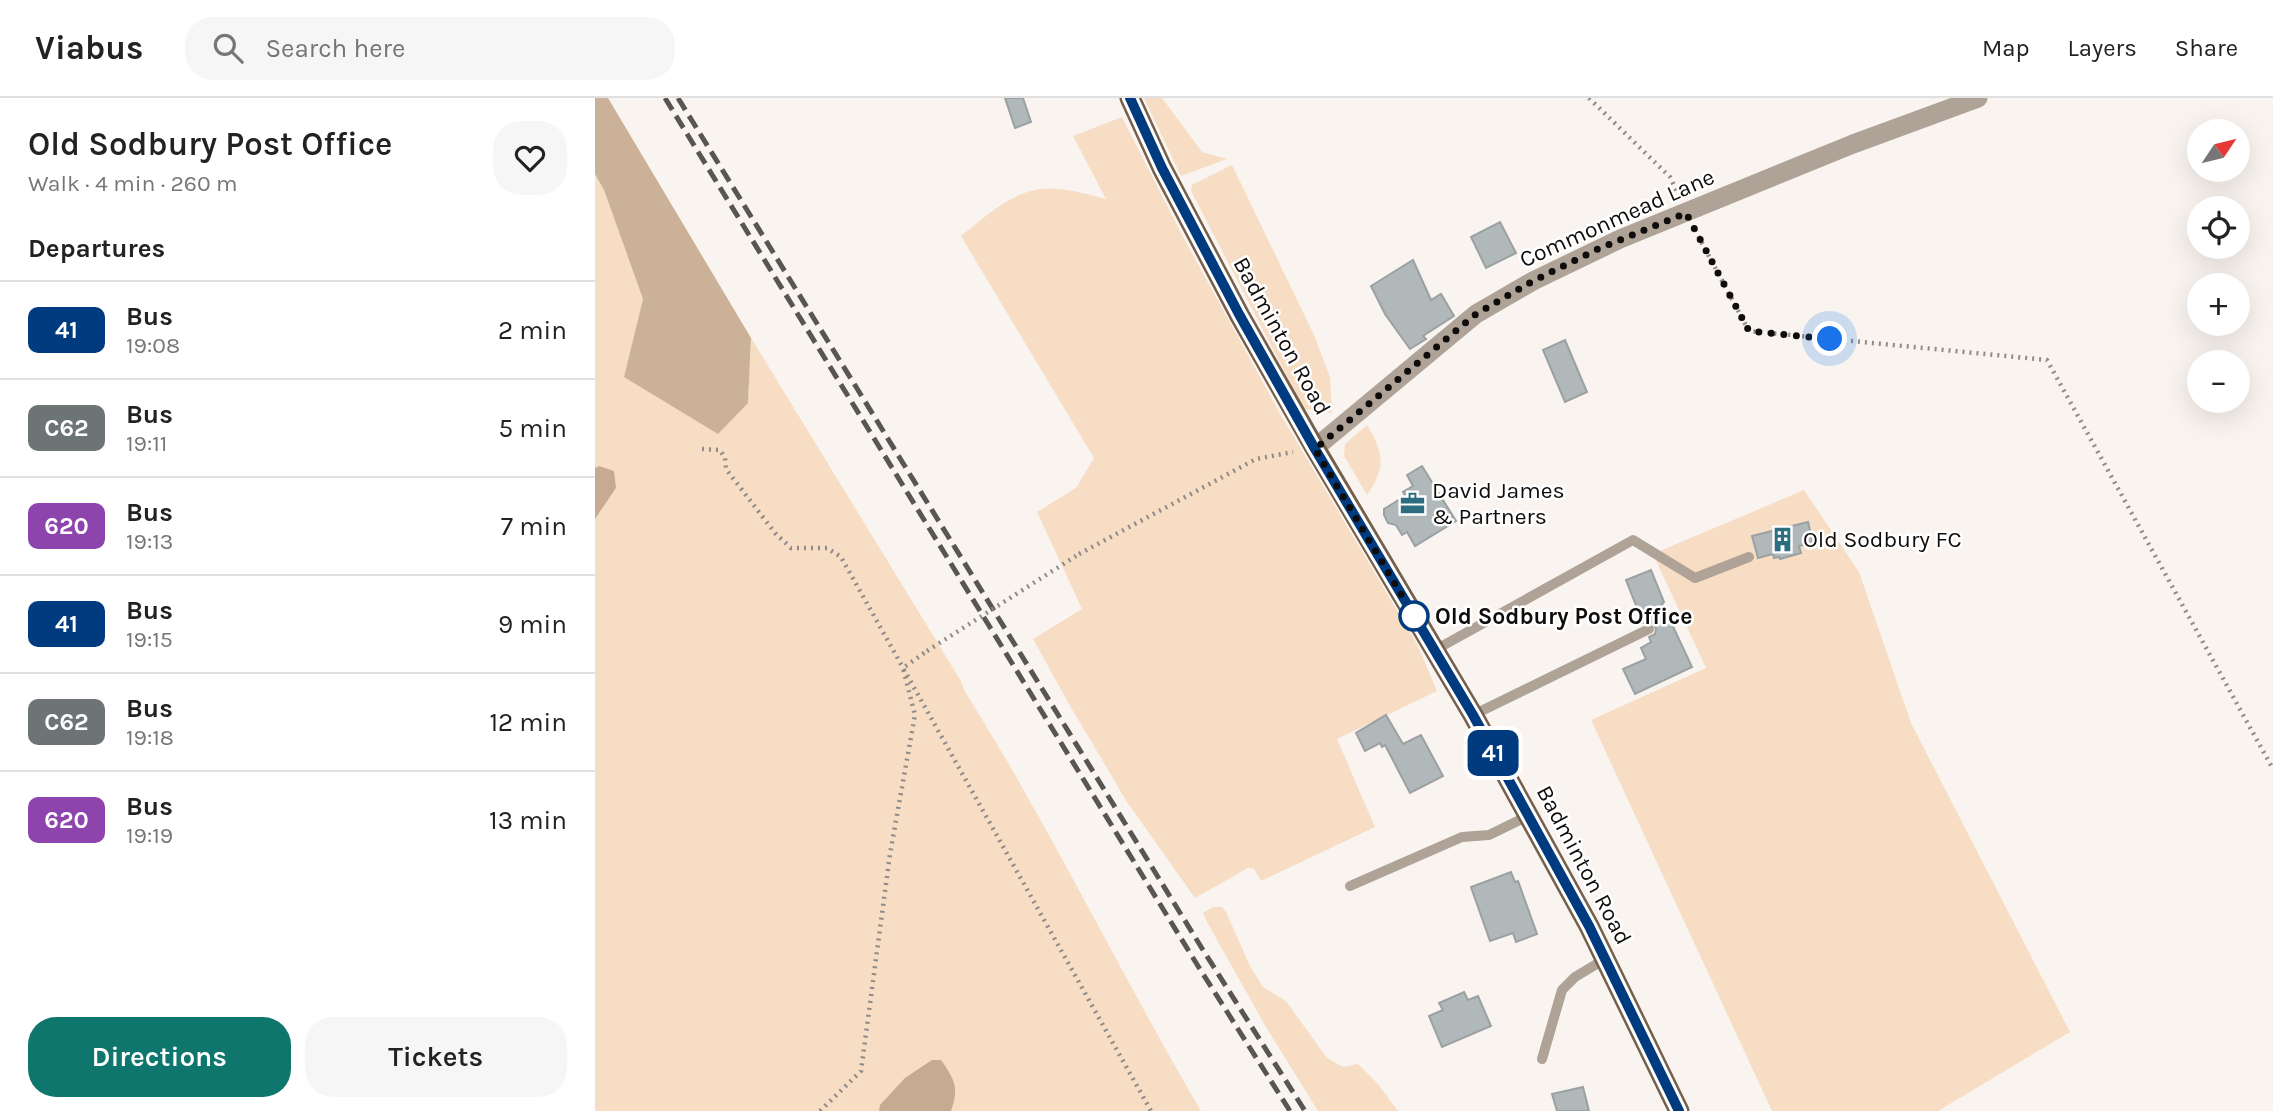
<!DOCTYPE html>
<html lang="en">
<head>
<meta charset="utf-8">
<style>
	:root { --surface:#fff; --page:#f6f6f6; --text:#222; --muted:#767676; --line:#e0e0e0; --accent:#0f766e }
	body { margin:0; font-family:Karla,sans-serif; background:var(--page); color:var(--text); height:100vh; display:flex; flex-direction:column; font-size:26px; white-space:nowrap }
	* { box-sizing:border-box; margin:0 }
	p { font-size:23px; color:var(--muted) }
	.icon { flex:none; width:38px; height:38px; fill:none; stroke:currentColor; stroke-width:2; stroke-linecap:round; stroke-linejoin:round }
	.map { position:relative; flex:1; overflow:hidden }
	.side { display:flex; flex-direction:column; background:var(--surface); width:595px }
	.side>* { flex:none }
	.badge { padding:0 14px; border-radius:10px; font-size:24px; line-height:46px }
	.needle { width:46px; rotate:55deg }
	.fabs { position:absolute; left:1592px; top:21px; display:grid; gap:14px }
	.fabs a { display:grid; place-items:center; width:63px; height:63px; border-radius:50%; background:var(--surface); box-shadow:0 7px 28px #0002; font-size:35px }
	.you { position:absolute; width:35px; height:35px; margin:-18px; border:5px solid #fff; border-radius:50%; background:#1a73e8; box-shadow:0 0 0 10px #1a73e833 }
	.map>.badge { position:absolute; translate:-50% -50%; box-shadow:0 0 0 4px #fff }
	h2 { padding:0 28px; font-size:26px; line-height:63px }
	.round { display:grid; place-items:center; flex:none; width:74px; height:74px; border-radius:28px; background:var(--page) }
	.overview { display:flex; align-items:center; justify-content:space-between; height:119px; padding:0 28px }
	h1 { font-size:33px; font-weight:600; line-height:52px }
	.primary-button { display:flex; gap:14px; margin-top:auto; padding:14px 28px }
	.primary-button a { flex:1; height:80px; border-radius:28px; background:var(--accent); color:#fff; font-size:28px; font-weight:600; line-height:80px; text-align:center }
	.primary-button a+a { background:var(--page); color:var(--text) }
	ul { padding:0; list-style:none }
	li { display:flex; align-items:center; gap:21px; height:98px; padding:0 28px; border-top:2px solid var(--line) }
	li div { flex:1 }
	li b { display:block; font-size:26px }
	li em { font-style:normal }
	li .badge { min-width:77px; font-weight:700; text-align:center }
	header { display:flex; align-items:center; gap:42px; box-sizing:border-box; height:98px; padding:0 35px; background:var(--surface); border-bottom:2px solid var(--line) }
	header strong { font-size:33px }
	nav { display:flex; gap:38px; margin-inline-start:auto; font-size:24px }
	.search { width:490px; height:63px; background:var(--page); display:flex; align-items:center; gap:18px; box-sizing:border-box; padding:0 24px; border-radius:28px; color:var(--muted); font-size:26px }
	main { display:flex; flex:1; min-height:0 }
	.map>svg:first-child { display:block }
</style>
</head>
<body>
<header>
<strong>Viabus</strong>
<div class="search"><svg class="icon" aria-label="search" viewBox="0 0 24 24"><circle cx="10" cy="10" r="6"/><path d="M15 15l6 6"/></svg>Search here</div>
<nav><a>Map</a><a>Layers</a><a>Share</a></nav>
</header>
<main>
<section class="side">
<div class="overview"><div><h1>Old Sodbury Post Office</h1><p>Walk · 4 min · 260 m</p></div><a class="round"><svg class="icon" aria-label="heart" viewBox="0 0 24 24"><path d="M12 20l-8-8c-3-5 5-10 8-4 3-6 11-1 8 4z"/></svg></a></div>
<h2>Departures</h2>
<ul>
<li><span class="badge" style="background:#003b80;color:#fff">41</span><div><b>Bus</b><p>19:08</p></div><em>2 min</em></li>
<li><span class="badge" style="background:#6c7476;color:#fff">C62</span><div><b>Bus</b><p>19:11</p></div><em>5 min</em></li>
<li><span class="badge" style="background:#8e44ad;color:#fff">620</span><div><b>Bus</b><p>19:13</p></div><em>7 min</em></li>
<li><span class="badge" style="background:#003b80;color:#fff">41</span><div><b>Bus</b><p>19:15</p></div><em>9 min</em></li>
<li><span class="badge" style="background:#6c7476;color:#fff">C62</span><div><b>Bus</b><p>19:18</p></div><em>12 min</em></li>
<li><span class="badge" style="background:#8e44ad;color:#fff">620</span><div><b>Bus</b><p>19:19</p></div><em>13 min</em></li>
</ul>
<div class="primary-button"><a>Directions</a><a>Tickets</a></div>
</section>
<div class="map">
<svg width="1678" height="1013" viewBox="0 0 1678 1013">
	<rect width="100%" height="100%" fill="#f9f4ef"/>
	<g fill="#f6ddc4">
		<polygon points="549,0 567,0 607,54 632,61 586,78"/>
		<path d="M 527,19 L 587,137 L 683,312 L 822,546 L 842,593 L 742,641 L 780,729 L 666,783 L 659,771 L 653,770 L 600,800 L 532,704 L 474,606 L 438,541 L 487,511 L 442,414 L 481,390 L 499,360 L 366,138 C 395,115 423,87 462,91 C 479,92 495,97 511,101 L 478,38 Z"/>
		<polygon points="637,67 719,237 735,279 737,315 709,311 596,93 597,87"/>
		<path d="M 0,76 L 9,92 L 48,201 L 29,279 L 153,305 L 156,240 L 366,583 L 370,594 C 456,730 525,875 606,1013 L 0,1013 L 0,421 L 21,390 L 4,368 L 0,370 Z"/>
		<path d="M 772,327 C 788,354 792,369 772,397 L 749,358 L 750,346 Z"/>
		<polygon points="1209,392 1264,474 1316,625 1475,934 1343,1013 1177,1013 996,622 1111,570 1058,456"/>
		<polygon points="618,809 627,809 631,814 655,868 668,889 691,903 732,960 748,969 763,966 783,986 803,1013 723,1013 671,929 612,824 608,815"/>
	</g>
	<polygon fill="#cbb197" points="0,0 13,0 156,240 153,305 123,336 29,279 48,201 9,92 0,76"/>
	<g fill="#c6ab92">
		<polygon points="4,368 19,373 21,390 0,421 0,370"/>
		<path d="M 337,962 L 346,962 C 360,982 364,990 356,1013 L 284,1013 L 285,1007 L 310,980 Z"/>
	</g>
	<g fill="#b1b8ba" stroke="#9ba1a3" stroke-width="2">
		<polygon points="410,0 428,0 436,24 420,30"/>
		<polygon points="905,124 921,155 891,170 876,139"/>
		<polygon points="818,162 836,202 846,196 859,218 828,238 831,241 815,251 790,216 776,188"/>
		<polygon points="970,242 992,294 970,304 948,252"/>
		<polygon points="827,368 861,423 820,448 812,434 807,437 801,427 793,425 789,417 789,411 810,398 808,394 818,388 812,377"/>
		<polygon points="1213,424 1218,445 1204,448 1206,455 1185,461 1184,459 1179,460 1178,456 1163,460 1157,438"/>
		<polygon points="1056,472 1069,504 1067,505 1097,569 1040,596 1028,571 1051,561 1046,550 1056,544 1054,539 1060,536 1061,531 1058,525 1048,525 1031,482"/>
		<polygon points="791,617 808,646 826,637 848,678 815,695 790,647 787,649 785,645 770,653 761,635"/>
		<polygon points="916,774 920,784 923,783 942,836 921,844 918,835 895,843 876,789"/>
		<polygon points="869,894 873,902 883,898 896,928 847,949 834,918 848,912 844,905"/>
		<polygon points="988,989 994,1013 962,1013 957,996"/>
	</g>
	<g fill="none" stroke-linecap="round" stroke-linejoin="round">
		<g stroke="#8f8b88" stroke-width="4.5" stroke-dasharray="2 5" stroke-linecap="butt">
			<polyline points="994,0 1075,79 1083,96"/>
			<polyline points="1100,132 1154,233 1452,262 1678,671"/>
			<polyline points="107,351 125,352 130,360 131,371 180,435 196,450 232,450 246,459 556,1013"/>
			<polyline points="484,456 661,361 698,354"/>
			<polyline points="225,1013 266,973 295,756 320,617 308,570 332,553"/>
		</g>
		<g stroke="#afa398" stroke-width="10">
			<polyline points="840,552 1038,442 1100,480 1154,459"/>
			<polyline points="878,617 1054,531"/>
			<polyline points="755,788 867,739 894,737 933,718"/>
			<polyline points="947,961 967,892 980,879 1010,861"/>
		</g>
		<polyline stroke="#afa398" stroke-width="19" points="720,350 881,216 938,183 1025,141 1258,46 1383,0"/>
		<polyline stroke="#74604c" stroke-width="21" points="535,0 567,70 645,218 720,350 878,617 994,828 1084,1013"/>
		<g stroke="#585653" stroke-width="5" stroke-dasharray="14 7" stroke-linecap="butt">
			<polyline points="70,0 603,868 695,1013"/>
			<polyline points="83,0 608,852 710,1013"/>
		</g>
		<polyline stroke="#8f8b88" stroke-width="4.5" stroke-dasharray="2 5" stroke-linecap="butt" points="332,553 484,456"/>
	</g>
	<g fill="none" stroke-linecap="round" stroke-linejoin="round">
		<defs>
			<polyline id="line" points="535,0 567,70 645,218 720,351 878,617 994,828 1084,1013"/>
		</defs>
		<use href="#line" stroke="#fff" stroke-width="16"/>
		<use href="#line" stroke="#003b80" stroke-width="10"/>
		<polyline stroke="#0e0d0b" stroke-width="7" stroke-dasharray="0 12.6" points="819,518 720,351 881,216 938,183 1003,151 1091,115 1154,233 1235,241"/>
	</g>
	<defs>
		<symbol id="office-bare" viewBox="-9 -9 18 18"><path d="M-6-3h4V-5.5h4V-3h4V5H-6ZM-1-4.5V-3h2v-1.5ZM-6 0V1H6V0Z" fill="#2c6d80" stroke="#fff" stroke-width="2.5" paint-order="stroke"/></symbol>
		<symbol id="building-bare" viewBox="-9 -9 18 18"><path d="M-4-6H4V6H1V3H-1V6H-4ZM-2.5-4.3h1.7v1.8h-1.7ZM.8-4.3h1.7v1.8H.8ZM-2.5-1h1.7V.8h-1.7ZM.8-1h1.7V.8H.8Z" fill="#2c6d80" stroke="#fff" stroke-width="2.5" paint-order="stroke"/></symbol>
	</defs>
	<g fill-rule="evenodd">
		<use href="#office-bare" x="800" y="388" width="35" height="35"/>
		<use href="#building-bare" x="1170" y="424" width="35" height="35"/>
	</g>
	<circle fill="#fff" stroke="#003b80" stroke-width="3.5" cx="819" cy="518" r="14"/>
	<g text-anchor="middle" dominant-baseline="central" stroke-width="5" stroke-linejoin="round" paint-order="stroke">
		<g font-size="23" fill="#0e0d0b" stroke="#fff">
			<text transform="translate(1022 120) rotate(-24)">Commonmead Lane</text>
			<text transform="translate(687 238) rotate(61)">Badminton Road</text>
			<text transform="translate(989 767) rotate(62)">Badminton Road</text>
		</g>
		<g font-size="23" fill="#0e0d0b" stroke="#fff" text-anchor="start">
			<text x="837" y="392">David James<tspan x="837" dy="26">&amp; Partners</tspan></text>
			<text x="1208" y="441">Old Sodbury FC</text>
		</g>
		<g font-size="23" font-weight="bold" fill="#0e0d0b" stroke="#fff" text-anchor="start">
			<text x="840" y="518">Old Sodbury Post Office</text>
		</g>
	</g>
</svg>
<div class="fabs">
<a><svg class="needle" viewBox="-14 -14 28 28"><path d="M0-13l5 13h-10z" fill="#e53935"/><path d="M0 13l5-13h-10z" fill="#767676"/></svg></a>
<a><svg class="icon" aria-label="locate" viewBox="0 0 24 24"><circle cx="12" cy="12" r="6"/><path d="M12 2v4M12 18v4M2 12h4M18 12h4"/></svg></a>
<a>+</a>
<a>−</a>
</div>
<div class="you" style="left:1235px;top:241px"></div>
<b class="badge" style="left:898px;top:655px;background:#003b80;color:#fff">41</b>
</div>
</main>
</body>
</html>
